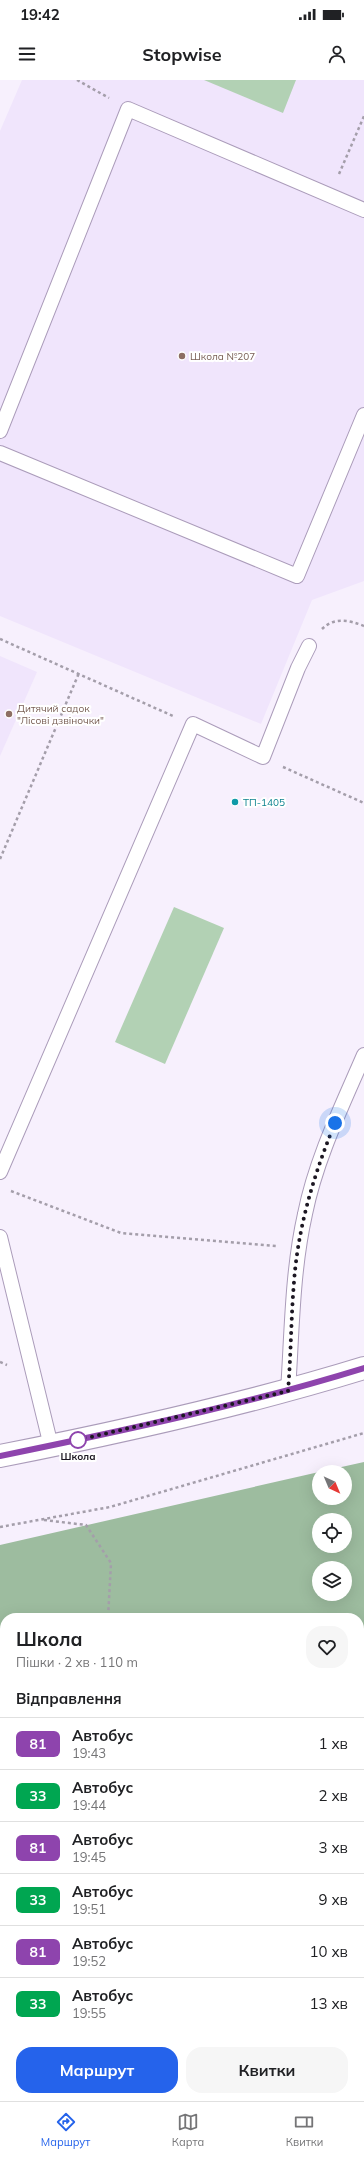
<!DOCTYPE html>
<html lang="uk">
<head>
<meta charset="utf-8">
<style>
	:root { --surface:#fff; --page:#f6f6f6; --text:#202124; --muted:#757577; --line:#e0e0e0; --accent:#2563eb }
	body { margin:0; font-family:Mulish,sans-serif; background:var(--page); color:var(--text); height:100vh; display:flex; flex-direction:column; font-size:15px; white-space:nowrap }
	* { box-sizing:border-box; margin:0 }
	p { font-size:13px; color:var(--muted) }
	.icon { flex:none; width:22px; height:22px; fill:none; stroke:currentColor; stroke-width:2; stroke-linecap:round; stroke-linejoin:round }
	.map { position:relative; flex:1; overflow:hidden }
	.details { position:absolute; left:0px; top:1533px; width:364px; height:488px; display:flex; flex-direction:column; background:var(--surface); border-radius:16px 16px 0 0; box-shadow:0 4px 16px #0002 }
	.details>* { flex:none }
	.badge { padding:0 8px; border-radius:6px; font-size:14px; line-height:26px }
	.needle { width:26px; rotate:136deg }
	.buttons { position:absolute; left:312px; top:1385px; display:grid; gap:8px }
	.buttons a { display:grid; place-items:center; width:40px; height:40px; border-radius:50%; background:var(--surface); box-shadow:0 4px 16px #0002; font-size:20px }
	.you { position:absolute; width:20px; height:20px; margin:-10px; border:3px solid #fff; border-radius:50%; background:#1a73e8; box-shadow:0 0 0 6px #1a73e833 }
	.map>.badge { position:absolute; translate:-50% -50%; box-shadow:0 0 0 2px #fff }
	h2 { padding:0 16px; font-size:15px; line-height:36px }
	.round { display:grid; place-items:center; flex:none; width:42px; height:42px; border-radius:16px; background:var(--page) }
	.overview { display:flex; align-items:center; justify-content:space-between; height:68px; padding:0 16px }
	h1 { font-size:19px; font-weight:700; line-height:30px }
	.action { display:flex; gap:8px; margin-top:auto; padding:8px 16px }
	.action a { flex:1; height:46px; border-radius:16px; background:var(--accent); color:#fff; font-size:16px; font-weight:700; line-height:46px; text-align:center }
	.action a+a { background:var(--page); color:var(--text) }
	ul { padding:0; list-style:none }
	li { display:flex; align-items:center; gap:12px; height:52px; padding:0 16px; border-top:1px solid var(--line) }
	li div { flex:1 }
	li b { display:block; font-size:15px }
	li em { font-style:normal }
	li .badge { min-width:44px; font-weight:700; text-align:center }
	.status { display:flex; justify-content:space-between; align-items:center; height:28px; padding:0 20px; background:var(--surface); direction:ltr }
	.status svg { height:11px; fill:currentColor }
	header { display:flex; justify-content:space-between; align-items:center; height:52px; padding:0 16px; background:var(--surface); font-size:18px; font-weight:700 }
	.tabs { display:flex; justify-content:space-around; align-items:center; height:56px; border-top:1px solid var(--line); background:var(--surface); font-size:11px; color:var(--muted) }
	.tabs a { display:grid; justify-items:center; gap:2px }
	.tabs .on { color:var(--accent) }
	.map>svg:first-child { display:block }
</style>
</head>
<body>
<div class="status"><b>19:42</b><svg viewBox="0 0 49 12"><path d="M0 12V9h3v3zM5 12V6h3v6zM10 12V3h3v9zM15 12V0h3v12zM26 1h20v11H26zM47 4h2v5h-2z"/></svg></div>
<header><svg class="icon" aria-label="menu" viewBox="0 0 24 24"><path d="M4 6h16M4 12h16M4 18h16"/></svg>Stopwise<svg class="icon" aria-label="person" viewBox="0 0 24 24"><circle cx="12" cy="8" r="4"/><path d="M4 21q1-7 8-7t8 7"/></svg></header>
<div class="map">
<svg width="364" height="2021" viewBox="0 0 364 2021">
	<rect width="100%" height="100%" fill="#f7f0fd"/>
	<g fill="#f0e5fc">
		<polygon points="22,0 364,0 364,501 312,520 261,644 0,536 0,51"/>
		<polygon points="0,576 37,592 0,676"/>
	</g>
	<g fill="#b2d1b4">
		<polygon points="204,0 296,0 283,33"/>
		<polygon points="174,827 224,848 165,984 115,962"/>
	</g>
	<path fill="#9dbc9f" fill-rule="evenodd" d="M 364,1382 L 364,2021 L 0,2021 L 0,1465 L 319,1392 L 319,1418 L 345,1418 L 345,1392 L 319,1392 ZM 319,1440 L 345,1440 L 345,1466 L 319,1466 ZM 319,1488 L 345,1488 L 345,1514 L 319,1514 ZM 5,1538 L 359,1538 L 359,2016 L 5,2016 Z"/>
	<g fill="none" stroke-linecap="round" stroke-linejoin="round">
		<defs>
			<g id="service">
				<polyline points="0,351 128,29 364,130"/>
				<polyline points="0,373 297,496 364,335"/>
				<polyline points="0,1092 193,644 263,677 298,588 309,566"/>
				<polyline points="0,1157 51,1366"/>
				<path d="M 288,1311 C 292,1252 292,1192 305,1134 C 316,1079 342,1026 364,975"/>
			</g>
			<path id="tertiary" d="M 0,1376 C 122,1352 244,1325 364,1288"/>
		</defs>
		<use href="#service" stroke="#ab9cba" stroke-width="16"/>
		<use href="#tertiary" stroke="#ab9cba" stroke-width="24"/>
		<g stroke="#a49eaa" stroke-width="2.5" stroke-dasharray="3 3" stroke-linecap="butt">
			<polyline points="77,0 109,18"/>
			<polyline points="339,94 364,36"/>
			<path d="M 322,549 C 334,537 349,540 364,546"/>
			<polyline points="0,559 173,636"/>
			<polyline points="283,687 364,723"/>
			<polyline points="0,779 79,593"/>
			<polyline points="11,1111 121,1153 276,1166"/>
			<polyline points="0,1282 7,1285"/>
			<polyline points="44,1440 86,1445 111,1483 108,1538"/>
			<polyline points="0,1447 110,1427 364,1353"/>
			<polyline points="359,1676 364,1659"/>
			<polyline points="0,1818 5,1820"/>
			<polyline points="359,1963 364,1967"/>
			<polyline points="215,2021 217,2016"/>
		</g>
		<use href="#service" stroke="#fff" stroke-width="14"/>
		<use href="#tertiary" stroke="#fff" stroke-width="22"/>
	</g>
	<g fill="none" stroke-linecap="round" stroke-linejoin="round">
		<defs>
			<path id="line" d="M 0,1376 C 122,1351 244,1325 364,1288"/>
		</defs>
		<use href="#line" stroke="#fff" stroke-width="9"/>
		<use href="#line" stroke="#8e44ad" stroke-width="6"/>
		<path stroke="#1c1722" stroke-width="4" stroke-dasharray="0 7.2" d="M 78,1360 L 288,1311 C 291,1275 291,1238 294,1202 C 298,1147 314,1094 335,1043"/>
	</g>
	<g fill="#8d6e63" stroke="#fff" stroke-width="1.5">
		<circle cx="182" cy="276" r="4"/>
		<circle cx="9" cy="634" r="4"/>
	</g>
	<circle fill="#0f9aa8" stroke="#fff" stroke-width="1.5" cx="235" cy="722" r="4"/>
	<circle fill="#fff" stroke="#8e44ad" stroke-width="2" cx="78" cy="1360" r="8"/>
	<g text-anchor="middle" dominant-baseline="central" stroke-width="4" stroke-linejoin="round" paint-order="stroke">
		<g font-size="10" fill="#785e54" stroke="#fff" text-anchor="start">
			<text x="190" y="276">Школа №207</text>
			<text x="17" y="628">Дитячий садок<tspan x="17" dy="12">"Лісові дзвіночки"</tspan></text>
		</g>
		<g font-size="10" fill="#0d838f" stroke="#fff" text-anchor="start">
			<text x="243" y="722">ТП-1405</text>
		</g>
		<g font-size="10" font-weight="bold" fill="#1c1722" stroke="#fff">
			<text x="78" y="1376">Школа</text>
		</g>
	</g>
</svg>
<div class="buttons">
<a><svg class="needle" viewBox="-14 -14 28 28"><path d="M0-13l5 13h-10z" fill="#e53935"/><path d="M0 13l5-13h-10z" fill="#757577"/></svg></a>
<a><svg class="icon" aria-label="locate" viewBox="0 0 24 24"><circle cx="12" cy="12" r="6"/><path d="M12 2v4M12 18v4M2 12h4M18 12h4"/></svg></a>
<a><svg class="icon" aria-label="layers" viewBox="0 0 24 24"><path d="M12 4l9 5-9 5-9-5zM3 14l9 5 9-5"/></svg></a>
</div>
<div class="you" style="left:335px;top:1043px"></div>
<section class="details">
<div class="overview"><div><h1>Школа</h1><p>Пішки · 2 хв · 110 m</p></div><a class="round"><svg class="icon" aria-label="heart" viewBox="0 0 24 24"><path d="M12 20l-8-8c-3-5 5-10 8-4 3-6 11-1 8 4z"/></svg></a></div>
<h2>Відправлення</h2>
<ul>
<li><span class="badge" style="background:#8e44ad;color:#fff">81</span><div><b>Автобус</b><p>19:43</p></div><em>1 хв</em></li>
<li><span class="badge" style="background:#00a651;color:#fff">33</span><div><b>Автобус</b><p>19:44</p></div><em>2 хв</em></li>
<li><span class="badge" style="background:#8e44ad;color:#fff">81</span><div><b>Автобус</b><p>19:45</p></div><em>3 хв</em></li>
<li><span class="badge" style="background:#00a651;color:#fff">33</span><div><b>Автобус</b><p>19:51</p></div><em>9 хв</em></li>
<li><span class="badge" style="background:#8e44ad;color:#fff">81</span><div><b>Автобус</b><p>19:52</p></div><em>10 хв</em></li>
<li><span class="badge" style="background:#00a651;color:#fff">33</span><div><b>Автобус</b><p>19:55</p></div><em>13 хв</em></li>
</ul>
<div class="action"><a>Маршрут</a><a>Квитки</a></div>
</section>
</div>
<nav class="tabs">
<a class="on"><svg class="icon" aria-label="directions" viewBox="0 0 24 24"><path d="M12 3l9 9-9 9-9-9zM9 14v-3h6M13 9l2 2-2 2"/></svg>Маршрут</a>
<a><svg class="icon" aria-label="map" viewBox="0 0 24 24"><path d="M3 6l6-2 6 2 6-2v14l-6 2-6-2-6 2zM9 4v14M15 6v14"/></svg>Карта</a>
<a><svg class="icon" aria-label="tickets" viewBox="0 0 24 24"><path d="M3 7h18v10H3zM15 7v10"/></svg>Квитки</a>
</nav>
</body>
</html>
